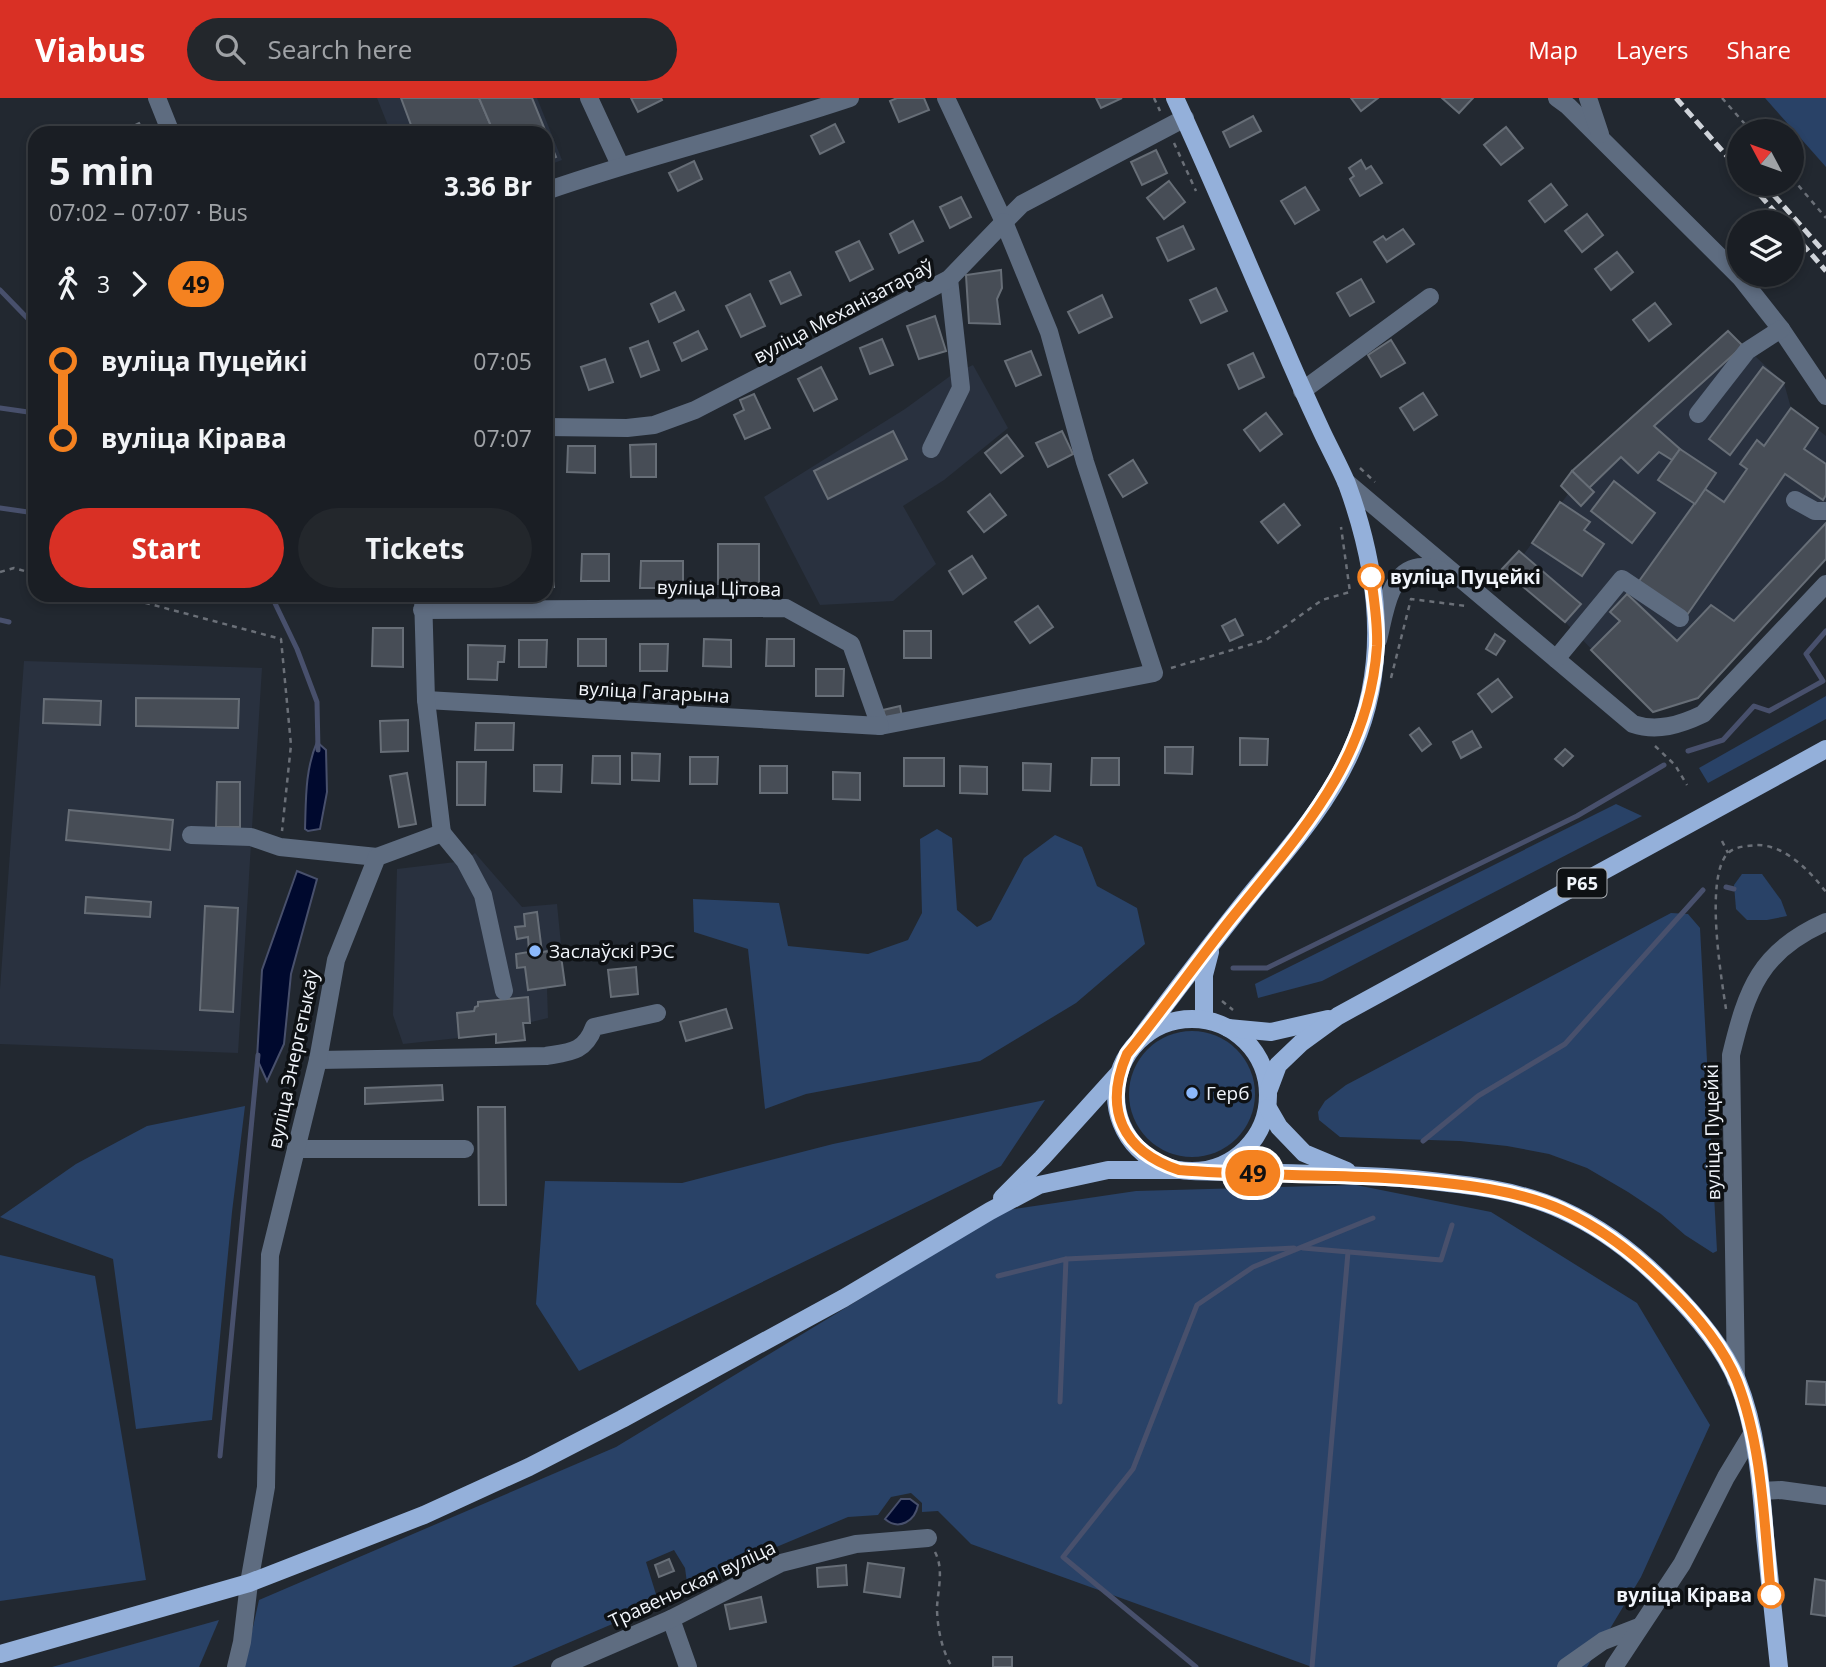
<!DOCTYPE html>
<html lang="en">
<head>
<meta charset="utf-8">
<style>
	:root { --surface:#1a1e24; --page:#23272c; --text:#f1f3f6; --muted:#9fa2a6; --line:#383c41; --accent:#d93025 }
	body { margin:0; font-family:"Open Sans",sans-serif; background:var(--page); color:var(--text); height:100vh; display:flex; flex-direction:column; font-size:26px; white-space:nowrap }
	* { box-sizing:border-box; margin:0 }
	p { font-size:23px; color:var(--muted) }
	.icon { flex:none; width:38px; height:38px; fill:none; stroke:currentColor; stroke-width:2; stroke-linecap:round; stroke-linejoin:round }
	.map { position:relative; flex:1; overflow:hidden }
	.side { position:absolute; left:28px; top:28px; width:525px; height:476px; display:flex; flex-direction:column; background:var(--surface); border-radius:21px; box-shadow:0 4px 10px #0003,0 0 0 2px var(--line) }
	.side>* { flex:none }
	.badge { padding:0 14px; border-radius:23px; font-size:24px; line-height:46px }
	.needle { width:46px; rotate:311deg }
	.buttons { position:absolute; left:1727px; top:21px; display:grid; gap:14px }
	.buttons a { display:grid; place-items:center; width:77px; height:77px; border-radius:50%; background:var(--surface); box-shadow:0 4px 10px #0003,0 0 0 2px var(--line); font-size:35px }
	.map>.badge { position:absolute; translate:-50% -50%; box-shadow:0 0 0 4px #fff }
	.legs { display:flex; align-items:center; gap:10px; height:77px; padding:0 21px; font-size:23px }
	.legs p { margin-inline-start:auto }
	.head { display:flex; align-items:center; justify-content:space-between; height:119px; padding:0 21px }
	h1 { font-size:38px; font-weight:700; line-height:52px }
	.primary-button { display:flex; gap:14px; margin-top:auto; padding:14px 21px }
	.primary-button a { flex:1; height:80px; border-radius:42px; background:var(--accent); color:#fff; font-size:28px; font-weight:700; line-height:80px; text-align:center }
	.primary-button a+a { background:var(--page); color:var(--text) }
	ul { padding:0 21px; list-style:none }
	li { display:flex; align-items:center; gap:24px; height:77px; font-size:26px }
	li i { display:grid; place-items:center; width:10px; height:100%; margin:0 9px; background:currentColor }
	li i::after { content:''; width:18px; height:18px; margin:-9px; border:5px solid; border-radius:50%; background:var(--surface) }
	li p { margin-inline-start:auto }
	li:first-child i { background:linear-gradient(#0000 50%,currentColor 0) }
	li:last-child i { background:linear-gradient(currentColor 50%,#0000 0) }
	header { display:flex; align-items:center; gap:42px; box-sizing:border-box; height:98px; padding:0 35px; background:var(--accent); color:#fff }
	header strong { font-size:33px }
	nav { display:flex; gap:38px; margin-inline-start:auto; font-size:24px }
	.search { width:490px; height:63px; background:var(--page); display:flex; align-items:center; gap:18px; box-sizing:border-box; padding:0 24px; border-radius:38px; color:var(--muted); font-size:26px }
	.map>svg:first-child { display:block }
</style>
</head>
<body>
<header>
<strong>Viabus</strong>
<div class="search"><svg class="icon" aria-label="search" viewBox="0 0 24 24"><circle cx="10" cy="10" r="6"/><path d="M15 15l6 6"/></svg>Search here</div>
<nav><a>Map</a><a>Layers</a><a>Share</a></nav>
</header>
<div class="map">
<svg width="1826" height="1569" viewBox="0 0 1826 1569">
	<rect width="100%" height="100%" fill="#222830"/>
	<g fill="#29313f">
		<polygon points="377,0 537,0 562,62 546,68 546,35 391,35"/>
		<polygon points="1728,233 1784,285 1791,310 1826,338 1826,461 1698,600 1653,614 1565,524 1502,471 1519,453 1524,456 1568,396 1561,388 1572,373"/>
		<polygon points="973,267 1008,330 944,382 903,408 936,466 893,503 820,507 764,399 905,311 953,276"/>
		<polygon points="24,563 262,570 238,955 0,946 0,891"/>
		<polygon points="475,755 522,809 557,806 565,887 547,890 548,920 523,926 525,942 496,945 495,936 403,946 393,917 397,771 464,763"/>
	</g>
	<g fill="#294267">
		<polygon points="1765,0 1826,0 1826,69"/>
		<polygon points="1826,598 1826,621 1708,685 1699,670"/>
		<polygon points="1616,706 1642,718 1322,883 1258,900 1255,886"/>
		<polygon points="937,731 952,740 957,812 977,829 991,822 1024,760 1055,737 1082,749 1097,788 1137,810 1145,846 1076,905 980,963 806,996 765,1011 748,851 694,834 693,801 779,805 788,848 868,856 908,842 922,815 920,741"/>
		<polygon points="1742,776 1762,776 1781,802 1787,818 1767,822 1747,822 1736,811 1734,787"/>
		<polygon points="1671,815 1688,816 1700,830 1717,1153 1713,1155 1685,1137 1661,1116 1628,1094 1587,1070 1549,1056 1507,1048 1460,1043 1340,1039 1319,1022 1318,1014 1325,1003 1346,987"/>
		<circle cx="1192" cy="996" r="63"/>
		<polygon points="1045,1002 1001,1068 579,1273 536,1206 545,1083 682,1085 833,1046"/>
		<polygon points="245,1008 232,1114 212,1322 136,1331 113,1161 0,1119 76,1066 147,1028"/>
		<polygon points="1356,1087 1491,1114 1637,1205 1710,1327 1641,1479 1587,1569 1312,1569 971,1446 938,1413 922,1414 922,1405 911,1395 891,1399 878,1417 848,1419 774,1450 688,1492 685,1470 674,1452 646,1464 659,1506 512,1569 244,1569 259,1502 616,1349 1007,1112 1136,1093"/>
		<polygon points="0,1157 95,1178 146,1482 0,1503"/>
		<polygon points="219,1522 199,1569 52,1569"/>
	</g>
	<g fill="#00092e" stroke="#48506c" stroke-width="2">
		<path d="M 317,644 L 326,652 L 327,694 L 320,731 L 308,733 L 305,731 C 306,701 305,672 317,644 Z"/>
		<polygon points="297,773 317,781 291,876 284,946 267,983 257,961 262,872"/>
		<path d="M 901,1401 L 910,1401 L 918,1407 C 915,1423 899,1433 885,1421 Z"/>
	</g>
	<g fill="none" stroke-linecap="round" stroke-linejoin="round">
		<g stroke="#48506c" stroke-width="5">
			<polyline points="0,192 35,228"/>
			<polyline points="0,310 35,315"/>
			<polyline points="0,410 35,415"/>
			<polyline points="271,497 297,551 317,604 318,652"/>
			<polyline points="0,522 9,524"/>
			<polyline points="1688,653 1723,642 1754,608 1769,613 1823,583 1806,556 1826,533"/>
			<polyline points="1726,789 1734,791"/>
			<polyline points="1233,870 1267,870 1577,718 1664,667"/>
			<polyline points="1423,1043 1478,998 1565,946 1703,792"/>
			<polyline points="1303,1150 1441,1162 1452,1127"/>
			<polyline points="1066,1161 1294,1150"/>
			<polyline points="998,1178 1066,1161 1060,1304"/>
			<polyline points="220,1358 258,957"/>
			<polyline points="1196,1569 1063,1459 1133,1371 1197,1207 1253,1169 1373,1120"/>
			<polyline points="1312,1569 1348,1154"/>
		</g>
	</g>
	<g fill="#474d56" stroke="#676e77" stroke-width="2">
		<polygon points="401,0 479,0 494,35 414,35"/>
		<polygon points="479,0 532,0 556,59 546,63 546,35 494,35"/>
		<polygon points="631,0 661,0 662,2 638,14"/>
		<polygon points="897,0 924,0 929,12 899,24 890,3"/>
		<polygon points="1096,0 1122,0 1101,10"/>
		<polygon points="1351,0 1378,0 1361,13"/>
		<polygon points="1442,0 1473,0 1459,15"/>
		<polygon points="1253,18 1261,33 1230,49 1223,34"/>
		<polygon points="139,25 144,35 119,35"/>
		<polygon points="835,26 844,44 820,56 811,38"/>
		<polygon points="1506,29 1523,50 1501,67 1484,47"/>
		<polygon points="1156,52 1167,75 1142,87 1131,64"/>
		<polygon points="1361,62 1366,71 1371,68 1382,85 1360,98 1350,81 1354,78 1349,70"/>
		<polygon points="694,63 702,81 678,93 669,75"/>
		<polygon points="1169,83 1185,104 1164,121 1147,100"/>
		<polygon points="1551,86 1567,107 1545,124 1529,103"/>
		<polygon points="1305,89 1319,112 1295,126 1281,103"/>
		<polygon points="961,99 971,119 950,130 940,109"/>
		<polygon points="1587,116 1603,137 1582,154 1565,133"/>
		<polygon points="913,123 923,143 899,155 890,136"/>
		<polygon points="1183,128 1194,151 1168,163 1157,140"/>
		<polygon points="1403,131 1414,146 1387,164 1374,144 1383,138 1386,142"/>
		<polygon points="859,143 873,171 850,183 836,154"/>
		<polygon points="1617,154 1633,174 1611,192 1595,171"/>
		<polygon points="1001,172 1002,190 997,201 1000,226 969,225 966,177"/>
		<polygon points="790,174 801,197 781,206 770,183"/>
		<polygon points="1361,181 1374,204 1350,218 1337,195"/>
		<polygon points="1216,190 1227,213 1201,225 1190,202"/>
		<polygon points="675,194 684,212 659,224 651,206"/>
		<polygon points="750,196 765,228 741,239 726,208"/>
		<polygon points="1102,197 1112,219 1079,235 1068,214"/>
		<polygon points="1655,205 1671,226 1649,243 1633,222"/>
		<polygon points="935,218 946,253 919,261 907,228"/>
		<polygon points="698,233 707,251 682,263 674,245"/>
		<polygon points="1728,233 1743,248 1654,328 1680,351 1672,362 1659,354 1638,375 1621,359 1589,390 1572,373"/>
		<polygon points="882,241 893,267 870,276 860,250"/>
		<polygon points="1391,242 1405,265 1381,279 1368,257"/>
		<polygon points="648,243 659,272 641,279 630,250"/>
		<polygon points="1031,253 1041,277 1016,288 1005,263"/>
		<polygon points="1253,255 1264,279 1239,291 1228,267"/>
		<polygon points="605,261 613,284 589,292 581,269"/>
		<polygon points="821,269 837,301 814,313 798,281"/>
		<polygon points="1763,269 1784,285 1730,357 1709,341"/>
		<polygon points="1423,295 1437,317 1414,332 1400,310"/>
		<polygon points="754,296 770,330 745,341 734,317 744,312 740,302"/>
		<polygon points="1791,310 1818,330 1804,351 1826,366 1826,397 1823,402 1785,376 1687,517 1637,486 1705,391 1724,404 1747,371 1740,366 1757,342 1764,348"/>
		<polygon points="1266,315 1282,336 1260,353 1244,332"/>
		<polygon points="893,333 907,361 828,401 814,373"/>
		<polygon points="1062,333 1073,356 1048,369 1036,345"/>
		<polygon points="1007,337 1023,358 1001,375 985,355"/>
		<polygon points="656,346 656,379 631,379 630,347"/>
		<polygon points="568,348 595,348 595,375 567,374"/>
		<polygon points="1680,351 1716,375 1695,406 1658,382"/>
		<polygon points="1133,362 1147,385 1123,399 1109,377"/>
		<polygon points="1572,373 1594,394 1581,408 1561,388"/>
		<polygon points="1614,383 1655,415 1632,445 1591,413"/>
		<polygon points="990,396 1006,417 984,434 968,414"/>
		<polygon points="1560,404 1590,424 1584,432 1604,446 1582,478 1532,445"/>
		<polygon points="1284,406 1300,427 1278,445 1261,424"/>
		<polygon points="1826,425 1826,461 1698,600 1653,614 1591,552 1620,523 1610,514 1627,496 1677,543 1711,507 1734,523"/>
		<polygon points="718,446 759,446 759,487 718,486"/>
		<polygon points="1519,453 1581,506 1565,524 1502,471"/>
		<polygon points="582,456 609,456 609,483 581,483"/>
		<polygon points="972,458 986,480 963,496 949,473"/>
		<rect x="546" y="462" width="8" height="27"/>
		<polygon points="641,463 683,463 683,490 640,490"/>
		<polygon points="1038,508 1053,529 1030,545 1015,524"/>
		<polygon points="1235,521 1243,537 1230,543 1222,528"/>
		<polygon points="373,530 403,530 403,569 372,568"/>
		<rect x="904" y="533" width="27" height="27"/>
		<polygon points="1495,536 1505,543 1496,557 1486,551"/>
		<rect x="578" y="541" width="28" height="27"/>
		<polygon points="704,541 731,542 731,569 703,568"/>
		<polygon points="767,541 794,541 794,568 766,568"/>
		<polygon points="519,542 547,542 546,569 519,569"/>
		<polygon points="640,546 668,546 667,573 640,573"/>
		<polygon points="468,547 505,548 504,564 498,564 497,582 468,581"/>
		<polygon points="816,571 844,571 843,598 816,598"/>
		<polygon points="1498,581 1512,599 1492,614 1478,596"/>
		<polygon points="136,600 239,601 238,630 136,628"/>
		<polygon points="44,601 101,603 100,627 43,625"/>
		<polygon points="900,608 902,619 886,622 883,612"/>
		<polygon points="408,622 408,653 381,654 380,623"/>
		<polygon points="476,625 514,625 513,652 475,652"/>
		<polygon points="1419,630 1431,646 1422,653 1410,637"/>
		<polygon points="1472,633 1481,649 1461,660 1453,644"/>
		<polygon points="1240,640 1268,641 1267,667 1240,667"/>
		<polygon points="1165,649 1193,649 1192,676 1165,675"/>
		<polygon points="1565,651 1573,658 1563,668 1555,661"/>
		<polygon points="632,655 660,656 659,683 632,682"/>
		<polygon points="593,658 620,658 620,686 592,685"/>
		<polygon points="690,659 718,659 717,686 690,686"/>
		<rect x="904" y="660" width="40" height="28"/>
		<polygon points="1092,660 1119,660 1119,687 1091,687"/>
		<polygon points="457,664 486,664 485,707 457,707"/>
		<polygon points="1023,665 1051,666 1050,693 1023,692"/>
		<polygon points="534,667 562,667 561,694 534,693"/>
		<rect x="760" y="668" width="27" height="27"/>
		<polygon points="960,668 987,669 987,696 960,695"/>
		<polygon points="833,674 860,675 860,702 833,701"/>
		<polygon points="407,675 416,726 399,729 390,678"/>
		<polygon points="217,684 240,684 240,729 216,729"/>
		<polygon points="69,712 173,722 170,752 66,742"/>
		<polygon points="86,799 151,804 150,819 85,815"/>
		<polygon points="205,808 238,810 233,914 200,912"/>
		<polygon points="537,814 542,854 555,852 556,860 561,858 565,887 528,892 525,869 517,870 516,856 529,854 528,839 517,841 515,829 525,828 524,816"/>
		<polygon points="636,869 638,896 611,899 608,872"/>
		<polygon points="528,899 530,925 523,925 525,942 496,945 496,936 459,940 457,915 474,913 475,909 478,908 478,904"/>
		<polygon points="726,911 732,930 686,943 680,924"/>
		<polygon points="442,987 443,1002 365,1006 365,990"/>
		<polygon points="478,1009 505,1009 506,1107 479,1107"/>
		<polygon points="1807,1283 1826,1284 1826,1307 1806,1306"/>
		<polygon points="669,1461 674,1473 659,1479 655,1467"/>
		<polygon points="868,1465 904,1470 900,1499 864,1494"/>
		<polygon points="846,1467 847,1487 818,1489 817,1470"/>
		<polygon points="1815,1481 1826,1483 1826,1518 1811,1516"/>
		<polygon points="761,1499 766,1524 730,1531 725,1507"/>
		<rect x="993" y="1559" width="19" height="10"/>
	</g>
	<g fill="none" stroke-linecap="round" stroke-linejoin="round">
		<g stroke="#6b7078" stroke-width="2.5" stroke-dasharray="5 5" stroke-linecap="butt">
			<polyline points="1154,0 1160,13"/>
			<polyline points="1722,0 1751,33"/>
			<polyline points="1174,45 1196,93"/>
			<polyline points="1792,80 1826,120"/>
			<polyline points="1360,370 1375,384"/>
			<polyline points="0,474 14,470 35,476"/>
			<polyline points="116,497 281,541 291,647 282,733"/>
			<polyline points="1171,570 1266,542 1322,502 1350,494 1341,429"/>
			<polyline points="1391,580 1411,501 1466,508"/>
			<polyline points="1655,648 1675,667 1687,687"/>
			<polyline points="1722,743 1728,755"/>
			<polyline points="1222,903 1233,912"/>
			<path d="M 1726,911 C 1721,878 1705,782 1727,756 C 1735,748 1747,748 1757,747 C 1785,747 1810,773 1826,794"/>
			<path d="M 935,1454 C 944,1471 938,1491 937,1509 C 937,1529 942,1553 952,1569"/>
		</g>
		<g stroke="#5e6c80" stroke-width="18">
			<polyline points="157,0 171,35"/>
			<polyline points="589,0 620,67"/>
			<polyline points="946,0 1004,124 1022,106 1185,20"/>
			<polyline points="1557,0 1568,8 1740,179 1781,231 1826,298"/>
			<polyline points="1588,0 1600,36"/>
			<path d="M 546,93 C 646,58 749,34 850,0"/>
			<polyline points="1302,293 1430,199"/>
			<polyline points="1698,316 1747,253 1781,231"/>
			<polyline points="931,351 961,290 949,181"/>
			<path d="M 1346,384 L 1633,626 C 1657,634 1680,627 1703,616 L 1826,486"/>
			<polyline points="1795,402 1815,413 1826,413"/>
			<polyline points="422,512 786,510 851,546 880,628 1154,575 1085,364 1049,234 1004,124 949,181 695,312 654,327 627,330 546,329"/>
			<path d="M 1378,542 C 1384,519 1388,477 1415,470 C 1426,467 1438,472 1448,474"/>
			<polyline points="1556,561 1622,481 1680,520"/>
			<polyline points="426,602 880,628"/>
			<polyline points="442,735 465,763 483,797 504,893"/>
			<polyline points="191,737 251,739 280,749 377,759"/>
			<path d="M 318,962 L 546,958 C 570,954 585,954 594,929 L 657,915"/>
			<polyline points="296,1051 465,1051"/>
			<path d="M 1736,1282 L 1731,957 C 1747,891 1760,853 1826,824"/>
			<polyline points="1761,1393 1781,1392 1826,1398"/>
			<polyline points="671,1521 688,1569"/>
			<polyline points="236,1569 242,1544 249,1485 266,1389 270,1157 318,962 336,862 377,759 442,735 426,602 423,497"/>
			<polyline points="560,1569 671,1521 781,1465 856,1446 928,1440"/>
			<polyline points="1566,1569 1603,1543 1639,1529"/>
			<polyline points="1614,1569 1682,1466 1726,1379 1752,1336"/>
		</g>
		<g stroke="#94b0da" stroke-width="18">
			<polyline points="1204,920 1204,877 1210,854"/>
			<circle cx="1192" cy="997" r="76"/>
			<polyline points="1228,930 1271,934 1328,921"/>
			<path d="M 1141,939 C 1177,891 1213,843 1251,796 C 1288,751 1330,704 1353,649 C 1390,565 1378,471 1347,386 C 1340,369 1330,351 1322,334 C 1308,304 1294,273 1281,242 C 1246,162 1212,80 1175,0"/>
			<polyline points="1269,991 1278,967 1301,945 1338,918 1826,651"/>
			<polyline points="1268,1010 1279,1029 1304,1055 1347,1073"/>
			<path d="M 1191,1073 C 1265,1075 1339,1075 1413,1081 C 1462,1086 1516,1091 1562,1112 C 1602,1130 1638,1158 1668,1189 C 1695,1216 1722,1247 1737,1282 C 1757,1331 1761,1386 1765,1438 C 1770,1481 1774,1525 1779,1569"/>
			<polyline points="1002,1100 1042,1060 1118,976"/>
			<polyline points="0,1556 249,1485 424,1417 529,1369 622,1321 844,1200 990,1113 1039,1087 1108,1072 1179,1072"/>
		</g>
		<g stroke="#d0d4da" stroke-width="5" stroke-dasharray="10 5" stroke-linecap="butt">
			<polyline points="1676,0 1740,73"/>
			<polyline points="1750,86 1784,124"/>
			<polyline points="1764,86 1826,156"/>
			<polyline points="1792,134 1826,173"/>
		</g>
	</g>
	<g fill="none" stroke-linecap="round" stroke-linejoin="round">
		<defs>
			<path id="line-1" d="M 1371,479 C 1374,502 1378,525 1377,548 C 1369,664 1300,735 1231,821 C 1196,865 1163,912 1127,956 C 1103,1011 1122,1053 1179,1072 C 1271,1080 1363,1074 1454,1086 C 1490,1090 1529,1097 1562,1112 C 1601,1130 1635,1156 1665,1186 C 1693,1213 1722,1246 1737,1283 C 1763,1350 1764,1427 1771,1497"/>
		</defs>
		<use href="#line-1" stroke="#fff" stroke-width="16"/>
		<use href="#line-1" stroke="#f58220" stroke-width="10"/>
	</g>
	<g fill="#fff" stroke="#f58220" stroke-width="3.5">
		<circle cx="1371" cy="479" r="12"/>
		<circle cx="1771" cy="1497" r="12"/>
	</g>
	<g fill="#8cb9fc" stroke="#0e1114" stroke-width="2.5">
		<circle cx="535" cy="853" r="7"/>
		<circle cx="1192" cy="995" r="7"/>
	</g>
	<g text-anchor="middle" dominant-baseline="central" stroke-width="7" stroke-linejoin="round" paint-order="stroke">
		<rect fill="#0e1114" stroke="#adb1b6" stroke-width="2" x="1557.5" y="770.5" width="49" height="29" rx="5"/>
		<g font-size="18" font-weight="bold" fill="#f1f5fb">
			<text x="1582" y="785">Р65</text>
		</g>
		<g font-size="19" fill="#f1f5fb" stroke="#0e1114">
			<text transform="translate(843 213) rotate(-28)">вуліца Механізатараў</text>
			<text transform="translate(719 490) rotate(1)">вуліца Цітова</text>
			<text transform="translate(654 594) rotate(3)">вуліца Гагарына</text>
			<text transform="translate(293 961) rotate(-78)">вуліца Энергетыкаў</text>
			<text transform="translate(1712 1034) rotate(-91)">вуліца Пуцейкі</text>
			<text transform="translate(692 1486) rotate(-25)">Травеньская вуліца</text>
		</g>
		<g font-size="19" font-weight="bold" fill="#f1f5fb" stroke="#0e1114" text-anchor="start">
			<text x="1390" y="479">вуліца Пуцейкі</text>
			<text x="1752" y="1497" text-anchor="end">вуліца Кірава</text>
		</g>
		<g font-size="19" fill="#f1f5fb" stroke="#0e1114" text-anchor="start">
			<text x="549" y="853">Заслаўскі РЭС</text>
			<text x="1206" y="995">Герб</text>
		</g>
	</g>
</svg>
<div class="buttons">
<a><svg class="needle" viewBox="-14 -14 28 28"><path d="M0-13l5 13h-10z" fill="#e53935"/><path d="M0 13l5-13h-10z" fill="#9fa2a6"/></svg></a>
<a><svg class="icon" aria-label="layers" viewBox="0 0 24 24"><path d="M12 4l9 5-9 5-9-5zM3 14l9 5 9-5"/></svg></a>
</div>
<b class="badge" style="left:1253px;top:1075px;background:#f58220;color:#111">49</b>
<section class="side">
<div class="head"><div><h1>5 min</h1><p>07:02 – 07:07 · Bus</p></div><b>3.36 Br</b></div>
<div class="legs"><svg class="icon" aria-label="walk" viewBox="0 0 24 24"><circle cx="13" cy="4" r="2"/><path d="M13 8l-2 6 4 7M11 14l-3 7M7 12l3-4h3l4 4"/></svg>3<svg class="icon" aria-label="forward" viewBox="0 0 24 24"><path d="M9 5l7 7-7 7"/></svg><b class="badge" style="background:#f58220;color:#111">49</b></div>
<ul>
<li><i style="color:#f58220"></i><b>вуліца Пуцейкі</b><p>07:05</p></li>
<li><i style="color:#f58220"></i><b>вуліца Кірава</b><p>07:07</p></li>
</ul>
<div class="primary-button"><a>Start</a><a>Tickets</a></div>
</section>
</div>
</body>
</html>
